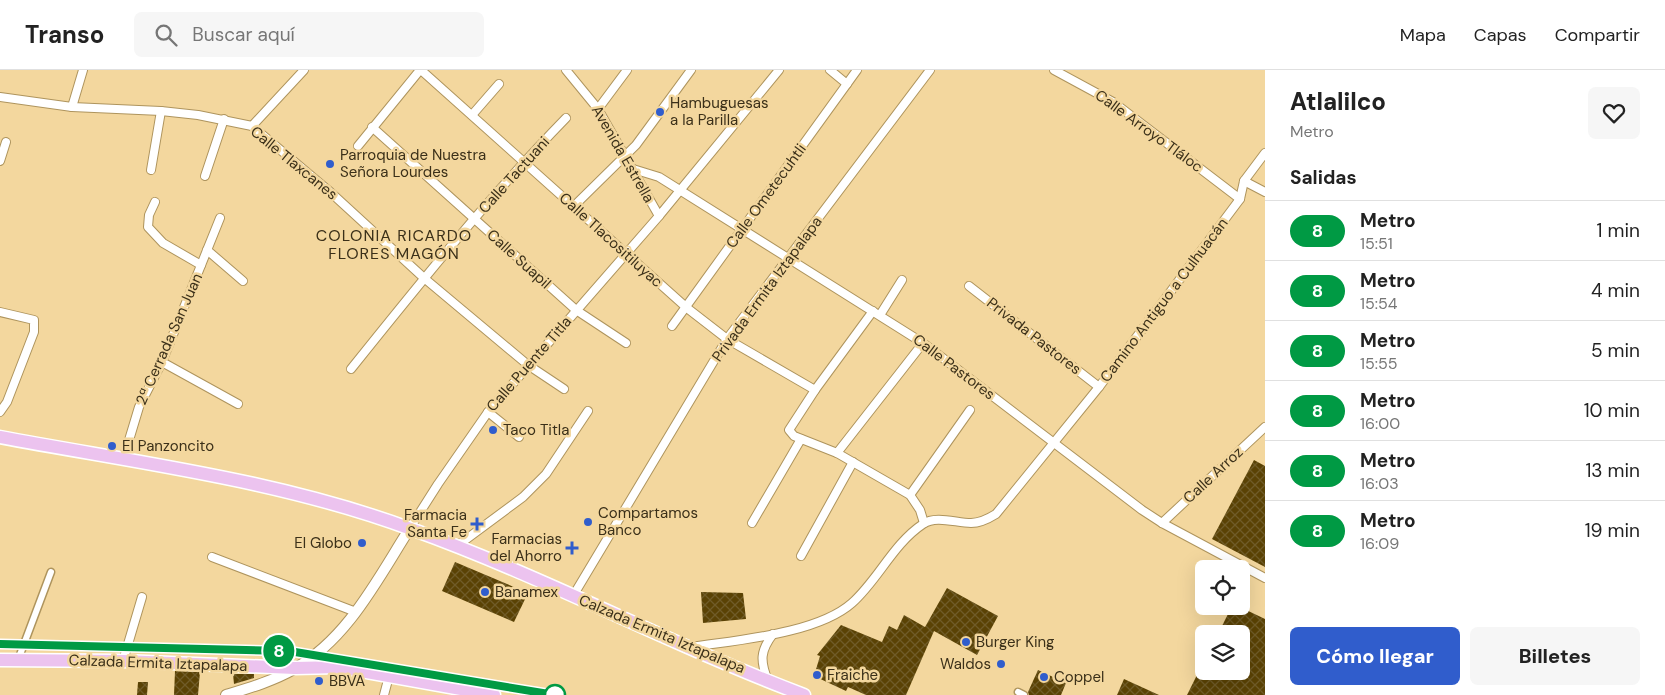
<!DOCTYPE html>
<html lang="es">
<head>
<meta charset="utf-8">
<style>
	:root { --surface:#fff; --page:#f6f6f6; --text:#222; --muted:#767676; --line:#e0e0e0; --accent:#305dcc }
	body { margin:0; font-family:"DM Sans",sans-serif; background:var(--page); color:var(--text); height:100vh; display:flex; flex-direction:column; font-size:19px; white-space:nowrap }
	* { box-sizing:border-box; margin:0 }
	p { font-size:16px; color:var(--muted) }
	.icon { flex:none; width:28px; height:28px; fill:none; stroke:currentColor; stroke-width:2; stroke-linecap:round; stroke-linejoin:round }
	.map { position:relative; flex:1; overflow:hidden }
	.panel { display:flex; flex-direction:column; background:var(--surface); width:400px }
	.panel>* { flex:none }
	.badge { padding:0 10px; border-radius:16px; font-size:18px; line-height:32px }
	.tools { position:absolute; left:1195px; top:490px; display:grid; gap:10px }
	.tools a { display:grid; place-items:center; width:55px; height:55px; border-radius:8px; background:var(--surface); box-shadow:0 5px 20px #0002; font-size:25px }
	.map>.badge { position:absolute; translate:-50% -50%; box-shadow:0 0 0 2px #fff }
	h2 { padding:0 25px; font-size:19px; line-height:45px }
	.round { display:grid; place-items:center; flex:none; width:52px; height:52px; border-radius:8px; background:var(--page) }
	.summary { display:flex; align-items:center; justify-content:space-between; height:85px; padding:0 25px }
	h1 { font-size:24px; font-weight:800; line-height:38px }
	.action { display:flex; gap:10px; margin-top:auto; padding:10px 25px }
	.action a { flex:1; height:58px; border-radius:8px; background:var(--accent); color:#fff; font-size:20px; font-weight:800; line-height:58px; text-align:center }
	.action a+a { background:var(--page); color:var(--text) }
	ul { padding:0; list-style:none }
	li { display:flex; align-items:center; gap:15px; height:60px; padding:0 25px; border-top:1px solid var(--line) }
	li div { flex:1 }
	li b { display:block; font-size:19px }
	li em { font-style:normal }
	li .badge { min-width:55px; font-weight:700; text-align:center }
	header { display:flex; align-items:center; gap:30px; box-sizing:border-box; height:70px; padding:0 25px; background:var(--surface); border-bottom:1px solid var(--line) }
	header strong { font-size:24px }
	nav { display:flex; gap:28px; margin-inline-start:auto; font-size:18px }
	.search { width:350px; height:45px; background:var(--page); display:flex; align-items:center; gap:12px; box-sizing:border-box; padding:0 18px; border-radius:8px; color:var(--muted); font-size:19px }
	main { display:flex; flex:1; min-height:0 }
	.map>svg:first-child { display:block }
</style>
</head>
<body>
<header>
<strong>Transo</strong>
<div class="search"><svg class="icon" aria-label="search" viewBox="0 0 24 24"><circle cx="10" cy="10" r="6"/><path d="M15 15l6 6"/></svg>Buscar aquí</div>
<nav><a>Mapa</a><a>Capas</a><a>Compartir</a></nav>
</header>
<main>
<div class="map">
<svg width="1265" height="625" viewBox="0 0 1265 625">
	<defs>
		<pattern id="building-cross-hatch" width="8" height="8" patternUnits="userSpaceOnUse" patternTransform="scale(1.25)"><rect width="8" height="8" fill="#5a4204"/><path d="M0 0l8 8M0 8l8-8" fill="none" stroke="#6f5b28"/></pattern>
	</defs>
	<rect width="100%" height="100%" fill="#f3d79e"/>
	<g fill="url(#building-cross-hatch)">
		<polygon points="1254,390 1265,396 1265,497 1212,469"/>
		<polygon points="455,492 528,523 514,552 442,521"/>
		<polygon points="947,518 998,546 977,585 934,561 906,625 866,625 848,617 846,621 814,606 820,586 817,585 841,555 882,572 889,556 897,560 904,545 925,557"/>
		<polygon points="701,522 743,523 746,549 703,553"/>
		<polygon points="1232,536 1238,536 1265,549 1265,625 1187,625 1199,601 1241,601 1241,564 1218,564"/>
		<polygon points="1038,600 1066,613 1061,625 1029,625 1028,622"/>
		<polygon points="175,601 200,602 198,625 174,625"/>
		<polygon points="233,604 254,604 254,608 234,614"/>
		<polygon points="1124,609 1159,625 1117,625"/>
		<polygon points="138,612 148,612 147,625 137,625"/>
	</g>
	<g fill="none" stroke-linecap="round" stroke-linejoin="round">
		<defs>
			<g id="pedestrian">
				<polyline points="18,590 51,502"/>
				<polyline points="1018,622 1024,625"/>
			</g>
			<g id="minor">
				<polyline points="421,0 687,238 727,269 815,320"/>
				<polyline points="566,0 598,39 659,146"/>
				<polyline points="830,0 847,14"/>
				<polyline points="1054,0 1113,32 1240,129"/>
				<polyline points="0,27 72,37 161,41 198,45 252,56 328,120 424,208 528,295 564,319"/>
				<polyline points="72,37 83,0"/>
				<polyline points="598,39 627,0"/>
				<polyline points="472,45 499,14"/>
				<polyline points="252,56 304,0"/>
				<polyline points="372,57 576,240 626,273"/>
				<polyline points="358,76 420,0"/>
				<polyline points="0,91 6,72"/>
				<polyline points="633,99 659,107 923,273 1142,440 1162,453 1265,508"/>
				<polyline points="151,100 161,41"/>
				<polyline points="205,106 224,49"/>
				<polyline points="1244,111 1265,122"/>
				<polyline points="155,132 149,145 148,157 163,173 201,195"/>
				<polyline points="574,136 636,75 691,0"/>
				<polyline points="207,180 243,211"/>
				<polyline points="969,216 1099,317"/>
				<polyline points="873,241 815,320 789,360 794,366 837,383 910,425 920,440 924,453"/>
				<polyline points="0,242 34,250 34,262 7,332 0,342"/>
				<polyline points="880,245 902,210"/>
				<polyline points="672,256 857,0"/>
				<polyline points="162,292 238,334"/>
				<path d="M 351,299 C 420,213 489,127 566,48"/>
				<polyline points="488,342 519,367"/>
				<polyline points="837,383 923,273"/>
				<polyline points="123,390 139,337 162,292 220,148"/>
				<polyline points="910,425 970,340"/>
				<polyline points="752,453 801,369"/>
				<polyline points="1162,453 1265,357"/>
				<polyline points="410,458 438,414 488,342 659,146 779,0"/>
				<polyline points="457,476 523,427 546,404 588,341"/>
				<polyline points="801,486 853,392"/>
				<polyline points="212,487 356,542"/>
				<polyline points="573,526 727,269 930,0"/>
				<path d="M 692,577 C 736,570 817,564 852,533 C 878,510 893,474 923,454 C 936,445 956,453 971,453 C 980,453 988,449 996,444 L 1099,317 L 1240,129 L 1244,111 L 1265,83"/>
				<polyline points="123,591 142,527"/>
				<path d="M 768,611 C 760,591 760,581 773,564"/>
				<polyline points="384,625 389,606"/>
			</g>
			<path id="tertiary" d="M 226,625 C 249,618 273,611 294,599 C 348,569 378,508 410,458"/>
			<g id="primary">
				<path d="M 0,367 C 138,393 279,410 411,459 C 545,507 671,575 804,625"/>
				<polyline points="0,590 123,591 295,598 339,597 494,625"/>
			</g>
		</defs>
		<use href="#pedestrian" stroke="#ae945d" stroke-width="9"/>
		<use href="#minor" stroke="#ae945d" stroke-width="10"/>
		<use href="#tertiary" stroke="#ae945d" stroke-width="12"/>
		<use href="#primary" stroke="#fff" stroke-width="15"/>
		<use href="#pedestrian" stroke="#fff" stroke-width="6"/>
		<use href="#minor" stroke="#fff" stroke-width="8"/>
		<use href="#tertiary" stroke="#fff" stroke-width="10"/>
		<use href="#primary" stroke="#ecc3ef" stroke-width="12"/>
	</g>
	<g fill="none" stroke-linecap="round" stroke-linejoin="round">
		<defs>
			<polyline id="line" points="0,574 289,581 555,625"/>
		</defs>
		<use href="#line" stroke="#fff" stroke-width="11"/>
		<use href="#line" stroke="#009a44" stroke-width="8"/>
	</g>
	<g fill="#305dcc" stroke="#f3d79e" stroke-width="2">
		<circle cx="660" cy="42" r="5"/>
		<circle cx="330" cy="94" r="5"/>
		<circle cx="493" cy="360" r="5"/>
		<circle cx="112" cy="376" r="5"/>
		<circle cx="588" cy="452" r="5"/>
		<path d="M474.5 446.5h5v5h5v5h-5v5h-5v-5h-5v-5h5z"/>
		<circle cx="362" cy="473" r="5"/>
		<path d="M569.5 470.5h5v5h5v5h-5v5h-5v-5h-5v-5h5z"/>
		<circle cx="485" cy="522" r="5"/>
		<circle cx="966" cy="572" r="5"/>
		<circle cx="1001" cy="594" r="5"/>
		<circle cx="817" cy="605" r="5"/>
		<circle cx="1044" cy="607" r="5"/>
		<circle cx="319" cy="611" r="5"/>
	</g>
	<circle fill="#fff" stroke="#009a44" stroke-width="2.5" cx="555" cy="625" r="10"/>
	<g text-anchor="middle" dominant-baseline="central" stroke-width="5" stroke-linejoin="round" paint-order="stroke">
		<g font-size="15" fill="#3b3019" stroke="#f3d79e" text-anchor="start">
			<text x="670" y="33">Hambuguesas<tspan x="670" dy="17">a la Parilla</tspan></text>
			<text x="340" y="85">Parroquia de Nuestra<tspan x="340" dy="17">Señora Lourdes</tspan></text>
			<text x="503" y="360">Taco Titla</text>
			<text x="122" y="376">El Panzoncito</text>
			<text x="598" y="443">Compartamos<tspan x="598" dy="17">Banco</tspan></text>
			<text x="467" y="445" text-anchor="end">Farmacia<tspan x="467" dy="17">Santa Fe</tspan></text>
			<text x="562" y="469" text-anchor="end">Farmacias<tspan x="562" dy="17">del Ahorro</tspan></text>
			<text x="352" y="473" text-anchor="end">El Globo</text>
			<text x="495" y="522">Banamex</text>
			<text x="976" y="572">Burger King</text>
			<text x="991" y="594" text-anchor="end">Waldos</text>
			<text x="827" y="605">Fraiche</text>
			<text x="1054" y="607">Coppel</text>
			<text x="329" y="611">BBVA</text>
		</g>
		<g font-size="15" fill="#3b3019" stroke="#f3d79e">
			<text transform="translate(1149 61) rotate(36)">Calle Arroyo Tláloc</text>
			<text transform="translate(623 84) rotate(60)">Avenida Estrella</text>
			<text transform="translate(294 93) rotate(39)">Calle Tlaxcanes</text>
			<text transform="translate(514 105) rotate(-48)">Calle Tactuani</text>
			<text transform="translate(766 126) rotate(-54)">Calle Ometecuhtli</text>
			<text transform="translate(611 170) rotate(42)">Calle Tlacositiluyac</text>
			<text transform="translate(519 189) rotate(42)">Calle Suapil</text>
			<text transform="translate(767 219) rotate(-54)">Privada Ermita Iztapalapa</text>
			<text transform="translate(1164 230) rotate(-53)">Camino Antiguo a Culhuacán</text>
			<text transform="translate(1034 266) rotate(38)">Privada Pastores</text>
			<text transform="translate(169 269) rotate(-66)">2ª Cerrada San Juan</text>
			<text transform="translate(529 294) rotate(-49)">Calle Puente Titla</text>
			<text transform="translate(954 297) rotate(37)">Calle Pastores</text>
			<text transform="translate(1213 405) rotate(-43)">Calle Arroz</text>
			<text transform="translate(662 564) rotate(23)">Calzada Ermita Iztapalapa</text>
			<text transform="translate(158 593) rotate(2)">Calzada Ermita Iztapalapa</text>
		</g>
		<g font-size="16" letter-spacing="1" fill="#3b3019" stroke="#f3d79e">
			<text x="394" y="165">COLONIA RICARDO<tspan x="394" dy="18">FLORES MAGÓN</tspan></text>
		</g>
	</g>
</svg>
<div class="tools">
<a><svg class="icon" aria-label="locate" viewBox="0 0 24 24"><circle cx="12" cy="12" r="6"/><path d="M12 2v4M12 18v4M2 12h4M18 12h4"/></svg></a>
<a><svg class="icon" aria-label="layers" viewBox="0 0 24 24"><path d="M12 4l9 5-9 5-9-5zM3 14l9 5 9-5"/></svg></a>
</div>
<b class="badge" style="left:279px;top:581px;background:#009a44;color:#fff">8</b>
</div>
<section class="panel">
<div class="summary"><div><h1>Atlalilco</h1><p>Metro</p></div><a class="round"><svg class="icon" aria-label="heart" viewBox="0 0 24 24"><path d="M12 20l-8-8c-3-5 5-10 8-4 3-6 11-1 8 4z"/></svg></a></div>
<h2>Salidas</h2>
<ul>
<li><span class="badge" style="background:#009a44;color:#fff">8</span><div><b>Metro</b><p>15:51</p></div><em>1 min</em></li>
<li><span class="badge" style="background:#009a44;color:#fff">8</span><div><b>Metro</b><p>15:54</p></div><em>4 min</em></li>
<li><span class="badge" style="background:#009a44;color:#fff">8</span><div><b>Metro</b><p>15:55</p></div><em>5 min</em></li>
<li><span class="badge" style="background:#009a44;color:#fff">8</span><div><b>Metro</b><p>16:00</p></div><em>10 min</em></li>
<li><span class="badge" style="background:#009a44;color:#fff">8</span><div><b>Metro</b><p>16:03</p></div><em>13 min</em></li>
<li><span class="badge" style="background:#009a44;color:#fff">8</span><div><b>Metro</b><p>16:09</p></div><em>19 min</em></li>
</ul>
<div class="action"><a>Cómo llegar</a><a>Billetes</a></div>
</section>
</main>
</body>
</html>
